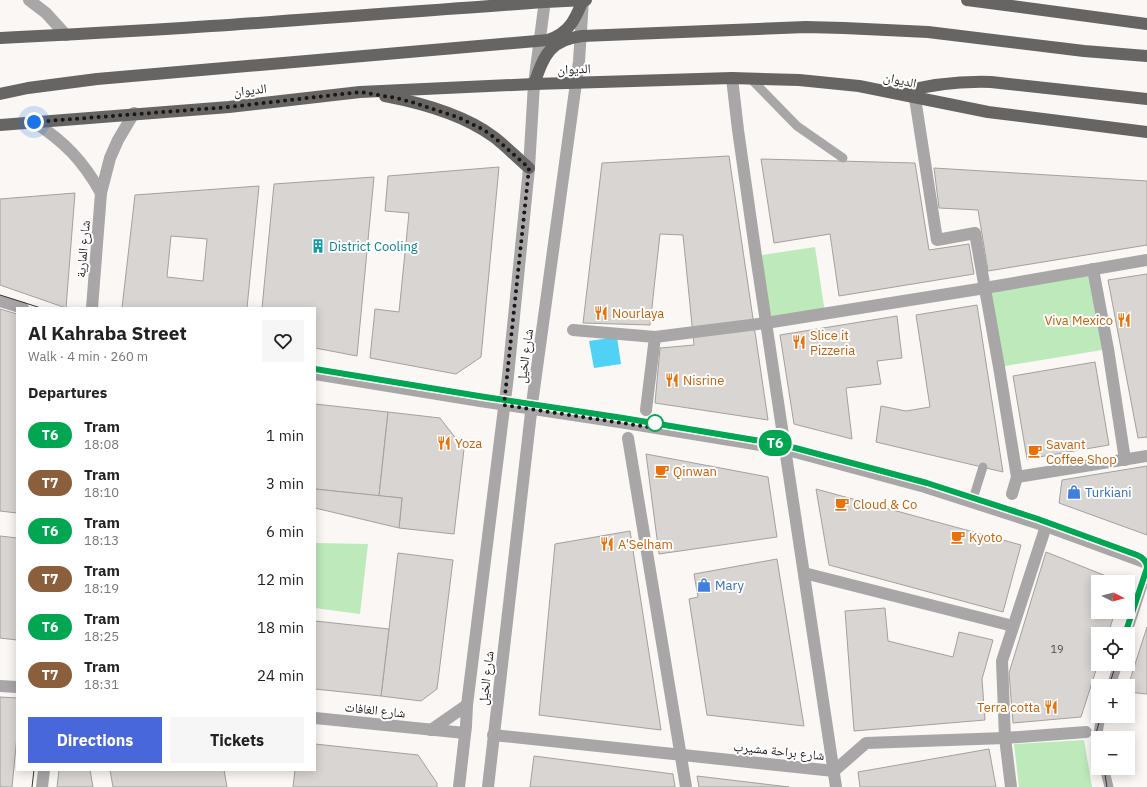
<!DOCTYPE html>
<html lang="en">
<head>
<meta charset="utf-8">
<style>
	:root { --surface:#fff; --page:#f6f6f6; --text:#222; --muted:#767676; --accent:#4867db }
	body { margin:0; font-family:"IBM Plex Sans","Noto Naskh Arabic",sans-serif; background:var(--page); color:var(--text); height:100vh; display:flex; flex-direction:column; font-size:15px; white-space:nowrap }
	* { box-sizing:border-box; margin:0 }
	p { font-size:13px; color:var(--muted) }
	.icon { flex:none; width:22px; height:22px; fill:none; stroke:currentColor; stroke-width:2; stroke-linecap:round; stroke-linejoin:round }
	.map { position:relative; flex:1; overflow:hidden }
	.sheet { position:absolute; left:16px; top:307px; width:300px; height:464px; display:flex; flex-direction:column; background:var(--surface); border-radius:0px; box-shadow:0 2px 10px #0003 }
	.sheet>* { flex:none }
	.badge { padding:0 8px; border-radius:13px; font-size:14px; line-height:26px }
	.needle { width:26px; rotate:96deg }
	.fabs { position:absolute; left:1091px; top:575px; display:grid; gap:8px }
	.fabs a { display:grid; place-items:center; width:44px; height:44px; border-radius:0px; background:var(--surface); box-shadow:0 2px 10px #0003; font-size:20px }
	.you { position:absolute; width:20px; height:20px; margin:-10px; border:3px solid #fff; border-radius:50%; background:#1a73e8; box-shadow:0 0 0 6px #1a73e833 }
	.map>.badge { position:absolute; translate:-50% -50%; box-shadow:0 0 0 2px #fff }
	h2 { padding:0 12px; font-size:15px; line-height:36px }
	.round { display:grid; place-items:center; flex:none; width:42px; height:42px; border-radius:0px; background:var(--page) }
	.headline { display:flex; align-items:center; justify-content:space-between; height:68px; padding:0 12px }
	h1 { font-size:19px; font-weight:700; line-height:30px }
	.cta { display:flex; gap:8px; margin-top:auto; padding:8px 12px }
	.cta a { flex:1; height:46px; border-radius:0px; background:var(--accent); color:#fff; font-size:16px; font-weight:700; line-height:46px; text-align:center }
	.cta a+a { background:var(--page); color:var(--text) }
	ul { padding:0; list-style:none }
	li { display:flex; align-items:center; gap:12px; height:48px; padding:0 12px }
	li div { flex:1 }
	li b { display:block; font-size:15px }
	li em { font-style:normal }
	li .badge { min-width:44px; font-weight:700; text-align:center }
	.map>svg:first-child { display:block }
</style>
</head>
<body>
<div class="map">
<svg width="1147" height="787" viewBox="0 0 1147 787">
	<rect width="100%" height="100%" fill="#faf7f4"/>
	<g fill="#bde9bb">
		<polygon points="815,247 825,313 766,323 756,256"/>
		<polygon points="1093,269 1108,349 999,367 985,288"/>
		<polygon points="315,543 368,544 360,614 315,608"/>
		<polygon points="1084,740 1092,787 1019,787 1014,744"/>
	</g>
	<polygon fill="#50d1f6" points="617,337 621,364 594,368 589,341"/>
	<g fill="#d8d5d2" stroke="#a3a09d" fill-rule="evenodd">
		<polygon points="729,156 768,420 655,403 660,348 694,345 683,235 660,234 650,325 583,323 602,163"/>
		<polygon points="761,159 915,163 929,250 969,244 974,274 839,296 830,234 774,243"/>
		<polygon points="499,167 481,357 456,374 370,358 375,309 399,312 409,213 385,211 388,176"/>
		<polygon points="934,168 1147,181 1147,245 988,271 978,210 939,208"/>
		<polygon points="374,177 357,356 315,348 315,308 262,308 274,184"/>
		<path d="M 259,186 L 247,308 L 122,308 L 135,195 ZM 171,236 L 207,239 L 203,281 L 167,277 Z"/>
		<polygon points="75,193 66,308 0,285 0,199"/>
		<polygon points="1147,274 1147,437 1138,438 1108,280"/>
		<polygon points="977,305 1003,472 876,442 881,406 906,411 930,407 916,315"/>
		<polygon points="0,309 17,314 17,513 0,511"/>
		<polygon points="897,316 902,358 877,361 881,384 846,388 852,439 794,424 780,335"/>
		<polygon points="1095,362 1109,445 1027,459 1013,376"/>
		<polygon points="315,404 388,412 379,496 315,489"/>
		<polygon points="388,412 440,418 464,449 454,534 399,528 402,498 379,496"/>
		<polygon points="646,454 768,477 777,537 659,554"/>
		<polygon points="1147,466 1147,535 1059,503 1062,480"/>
		<polygon points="315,489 402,498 399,528 315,508"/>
		<polygon points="816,489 1021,545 1003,612 829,565"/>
		<polygon points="630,531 661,730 539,715 555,544"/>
		<polygon points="0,536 17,538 17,640 0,638"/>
		<polygon points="1046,552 1121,582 1098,582 1098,612 1115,612 1108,634 1098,634 1098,664 1081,717 1013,723 1009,673"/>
		<polygon points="398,553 453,560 437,689 421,701 381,696"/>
		<polygon points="777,559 804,726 707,715 689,599 698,597 694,574"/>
		<polygon points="885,608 888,641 953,657 959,632 993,640 982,679 985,720 854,731 845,611"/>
		<polygon points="315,621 389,629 381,696 315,689"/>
		<polygon points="1147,627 1147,694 1128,692 1128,686"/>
		<polygon points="0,697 17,698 17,736 12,787 0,787"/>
		<polygon points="315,744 418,755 437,783 437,787 293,787 295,770 315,770"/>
		<polygon points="989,749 996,787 860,787 858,772"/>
		<polygon points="534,756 673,774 675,787 530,787"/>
		<polygon points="59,770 90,770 93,787 57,787"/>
		<polygon points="110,770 224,770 227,787 113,787"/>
		<polygon points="697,776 789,787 699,787"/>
	</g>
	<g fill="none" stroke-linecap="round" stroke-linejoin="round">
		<g stroke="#a8a6a6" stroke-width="9">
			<polyline points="751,79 797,126 843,158"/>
			<polyline points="972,502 983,467"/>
			<polyline points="1127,634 1147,573"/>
			<polyline points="1111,686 1118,664"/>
			<polyline points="1099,738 1098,733 1101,716"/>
			<polyline points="1104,768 1109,787"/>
		</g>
		<g stroke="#a8a6a6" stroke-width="12">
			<polyline points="29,0 46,13 66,35"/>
			<polyline points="732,78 738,130 756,256 836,787"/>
			<polyline points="915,98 937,240 975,233 999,367 1017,477 1012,494"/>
			<path d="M 34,122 C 65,142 83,161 101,193"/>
			<polyline points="1093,269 1108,349 1125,460"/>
			<polyline points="0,301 23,308"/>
			<polyline points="92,308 101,193 110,158 118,140 134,113"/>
			<polyline points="573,330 655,337 766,323 985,288 1147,260"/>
			<polyline points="315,374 480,401 626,423 784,449 925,487 1046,526 1147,563"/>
			<polyline points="646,410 655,337"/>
			<polyline points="628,438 686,787"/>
			<polyline points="1017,477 1147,456"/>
			<polyline points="804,573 1013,626"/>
			<polyline points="0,686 17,687"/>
			<polyline points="315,718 465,733"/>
			<polyline points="431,730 467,705"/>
			<polyline points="493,735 834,771"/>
			<polyline points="834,771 866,743 1005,738 1086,732"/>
			<polyline points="42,787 44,770"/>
			<polyline points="459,787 466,726 467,705 508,376 529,168 534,84 545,0"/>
			<polyline points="488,787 532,404 579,61 583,0"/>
			<polyline points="1011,787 1005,738 1002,661 1046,526"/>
		</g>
		<g stroke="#676464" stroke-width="12">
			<polyline points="967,0 1147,24"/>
			<path d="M 0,38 C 182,30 363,15 545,2 L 586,0"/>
			<path d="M 534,84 C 544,56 549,40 582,36 L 806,27 L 844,28 L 928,32 L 1084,51 L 1147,56"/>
			<path d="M 899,93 C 931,84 958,81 991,82 L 1147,99"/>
			<path d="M 0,94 L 28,88 L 97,79 L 548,40 C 569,33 575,20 583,0"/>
			<path d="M 385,96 C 422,103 463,114 494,137 C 507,147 517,158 529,168"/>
			<polyline points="0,125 229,107 360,92 534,84 732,78 799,80 859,86 988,112 1147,132"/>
		</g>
		<g stroke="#393736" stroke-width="1">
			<polyline points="0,295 41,308"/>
			<polyline points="315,369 485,397 623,418 784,445 927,483 1038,519 1137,555 1144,559 1147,564"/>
			<polyline points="1125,634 1147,565"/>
			<polyline points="1109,686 1116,664"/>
			<polyline points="1098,743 1096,733 1101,716"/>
			<polyline points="1104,768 1107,787"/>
			<polyline points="32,787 34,770"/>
		</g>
	</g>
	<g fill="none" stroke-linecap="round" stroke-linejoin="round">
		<defs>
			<path id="line" d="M 315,369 L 485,397 L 623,418 L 784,445 L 927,483 L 1038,519 L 1137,555 C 1142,557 1147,561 1147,568 L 1125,634"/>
		</defs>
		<use href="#line" stroke="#fff" stroke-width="9"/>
		<use href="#line" stroke="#00a651" stroke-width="6"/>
		<polyline stroke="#1a1817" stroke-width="4" stroke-dasharray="0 7.2" points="34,122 229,107 360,92 396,98 415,103 460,118 484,130 495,138 529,168 504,405 655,428 655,423"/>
	</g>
	<defs>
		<symbol id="building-bare" viewBox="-9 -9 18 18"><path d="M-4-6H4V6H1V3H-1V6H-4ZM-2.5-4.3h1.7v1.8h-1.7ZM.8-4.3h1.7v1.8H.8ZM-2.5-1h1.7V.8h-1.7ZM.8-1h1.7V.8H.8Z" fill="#0f9aa8" stroke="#fff" stroke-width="2.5" paint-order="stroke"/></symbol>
		<symbol id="restaurant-bare" viewBox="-9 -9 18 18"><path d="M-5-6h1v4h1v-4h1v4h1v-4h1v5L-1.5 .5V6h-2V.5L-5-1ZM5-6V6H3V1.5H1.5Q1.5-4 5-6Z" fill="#e8710a" stroke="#fff" stroke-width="2.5" paint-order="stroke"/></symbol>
		<symbol id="cafe-bare" viewBox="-9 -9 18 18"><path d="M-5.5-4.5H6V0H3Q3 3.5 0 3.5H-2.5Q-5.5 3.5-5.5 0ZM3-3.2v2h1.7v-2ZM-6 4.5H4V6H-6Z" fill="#e8710a" stroke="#fff" stroke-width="2.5" paint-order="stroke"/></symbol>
		<symbol id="shop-bare" viewBox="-9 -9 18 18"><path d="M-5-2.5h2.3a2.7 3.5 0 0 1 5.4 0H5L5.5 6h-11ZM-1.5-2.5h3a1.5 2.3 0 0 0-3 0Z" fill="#3f7fe0" stroke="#fff" stroke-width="2.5" paint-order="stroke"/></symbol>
	</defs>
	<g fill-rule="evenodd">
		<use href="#building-bare" x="308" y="236" width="20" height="20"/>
		<use href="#restaurant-bare" x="591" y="303" width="20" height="20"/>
		<use href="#restaurant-bare" x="1114" y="310" width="20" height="20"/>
		<use href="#restaurant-bare" x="789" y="332" width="20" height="20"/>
		<use href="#restaurant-bare" x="662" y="370" width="20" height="20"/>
		<use href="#restaurant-bare" x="434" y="433" width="20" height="20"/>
		<use href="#cafe-bare" x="1025" y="441" width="20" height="20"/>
		<use href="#cafe-bare" x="652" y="461" width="20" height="20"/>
		<use href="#shop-bare" x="1064" y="482" width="20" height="20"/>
		<use href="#cafe-bare" x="832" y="494" width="20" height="20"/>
		<use href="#cafe-bare" x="948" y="527" width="20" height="20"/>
		<use href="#restaurant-bare" x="597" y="534" width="20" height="20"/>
		<use href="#shop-bare" x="694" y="575" width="20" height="20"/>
		<use href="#restaurant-bare" x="1041" y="697" width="20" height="20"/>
	</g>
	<circle fill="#fff" stroke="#00a651" stroke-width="2" cx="655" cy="423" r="8"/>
	<g text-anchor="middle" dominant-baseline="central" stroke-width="4" stroke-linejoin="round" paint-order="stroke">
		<g font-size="11" fill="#4a4746">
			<text x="1057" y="649">19</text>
		</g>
		<g font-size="13" fill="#1a1817" stroke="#fff">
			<text transform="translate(574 69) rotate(-2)">الديوان</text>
			<text transform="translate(900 80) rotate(12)">الديوان</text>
			<text transform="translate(250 90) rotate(-6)">الديوان</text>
			<text transform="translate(83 249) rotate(-85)">شارع المارية</text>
			<text transform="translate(525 356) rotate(-82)">شارع الخيل</text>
			<text transform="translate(486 678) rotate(-83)">شارع الخيل</text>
			<text transform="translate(375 710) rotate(6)">شارع الغافات</text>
			<text transform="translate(779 751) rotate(6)">شارع براحة مشيرب</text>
		</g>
		<g font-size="13" fill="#0d838f" stroke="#fff" text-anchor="start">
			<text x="329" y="246">District Cooling</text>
		</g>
		<g font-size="13" fill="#c56008" stroke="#fff" text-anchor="start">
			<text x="612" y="313">Nourlaya</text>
			<text x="1113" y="320" text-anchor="end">Viva Mexico</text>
			<text x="810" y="335">Slice it<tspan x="810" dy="15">Pizzeria</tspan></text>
			<text x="683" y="380">Nisrine</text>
			<text x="455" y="443">Yoza</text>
			<text x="1046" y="444">Savant<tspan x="1046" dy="15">Coffee Shop</tspan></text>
			<text x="673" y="471">Qinwan</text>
			<text x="853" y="504">Cloud &amp; Co</text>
			<text x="969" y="537">Kyoto</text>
			<text x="618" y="544">A'Selham</text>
			<text x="1040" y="707" text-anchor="end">Terra cotta</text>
		</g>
		<g font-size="13" fill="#366cbe" stroke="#fff" text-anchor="start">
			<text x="1085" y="492">Turkiani</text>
			<text x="715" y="585">Mary</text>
		</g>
	</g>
</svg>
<div class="fabs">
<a><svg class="needle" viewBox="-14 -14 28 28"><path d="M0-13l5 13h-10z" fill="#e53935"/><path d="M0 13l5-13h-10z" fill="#767676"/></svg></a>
<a><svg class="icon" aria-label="locate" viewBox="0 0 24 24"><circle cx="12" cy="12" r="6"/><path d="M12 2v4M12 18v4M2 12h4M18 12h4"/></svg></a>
<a>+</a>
<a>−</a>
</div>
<div class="you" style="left:34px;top:122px"></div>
<b class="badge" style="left:775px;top:443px;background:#00a651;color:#fff">T6</b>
<section class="sheet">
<div class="headline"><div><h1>Al Kahraba Street</h1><p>Walk · 4 min · 260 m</p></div><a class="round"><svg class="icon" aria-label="heart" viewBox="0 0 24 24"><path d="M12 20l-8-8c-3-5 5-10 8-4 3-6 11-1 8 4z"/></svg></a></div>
<h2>Departures</h2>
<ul>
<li><span class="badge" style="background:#00a651;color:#fff">T6</span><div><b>Tram</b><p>18:08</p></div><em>1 min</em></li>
<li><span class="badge" style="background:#8b5e3c;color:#fff">T7</span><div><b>Tram</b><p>18:10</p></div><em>3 min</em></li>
<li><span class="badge" style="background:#00a651;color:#fff">T6</span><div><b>Tram</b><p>18:13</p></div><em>6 min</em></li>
<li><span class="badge" style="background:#8b5e3c;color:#fff">T7</span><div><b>Tram</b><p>18:19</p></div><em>12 min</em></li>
<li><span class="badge" style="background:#00a651;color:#fff">T6</span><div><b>Tram</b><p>18:25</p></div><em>18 min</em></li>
<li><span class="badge" style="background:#8b5e3c;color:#fff">T7</span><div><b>Tram</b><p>18:31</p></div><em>24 min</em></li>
</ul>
<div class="cta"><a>Directions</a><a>Tickets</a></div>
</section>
</div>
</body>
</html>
